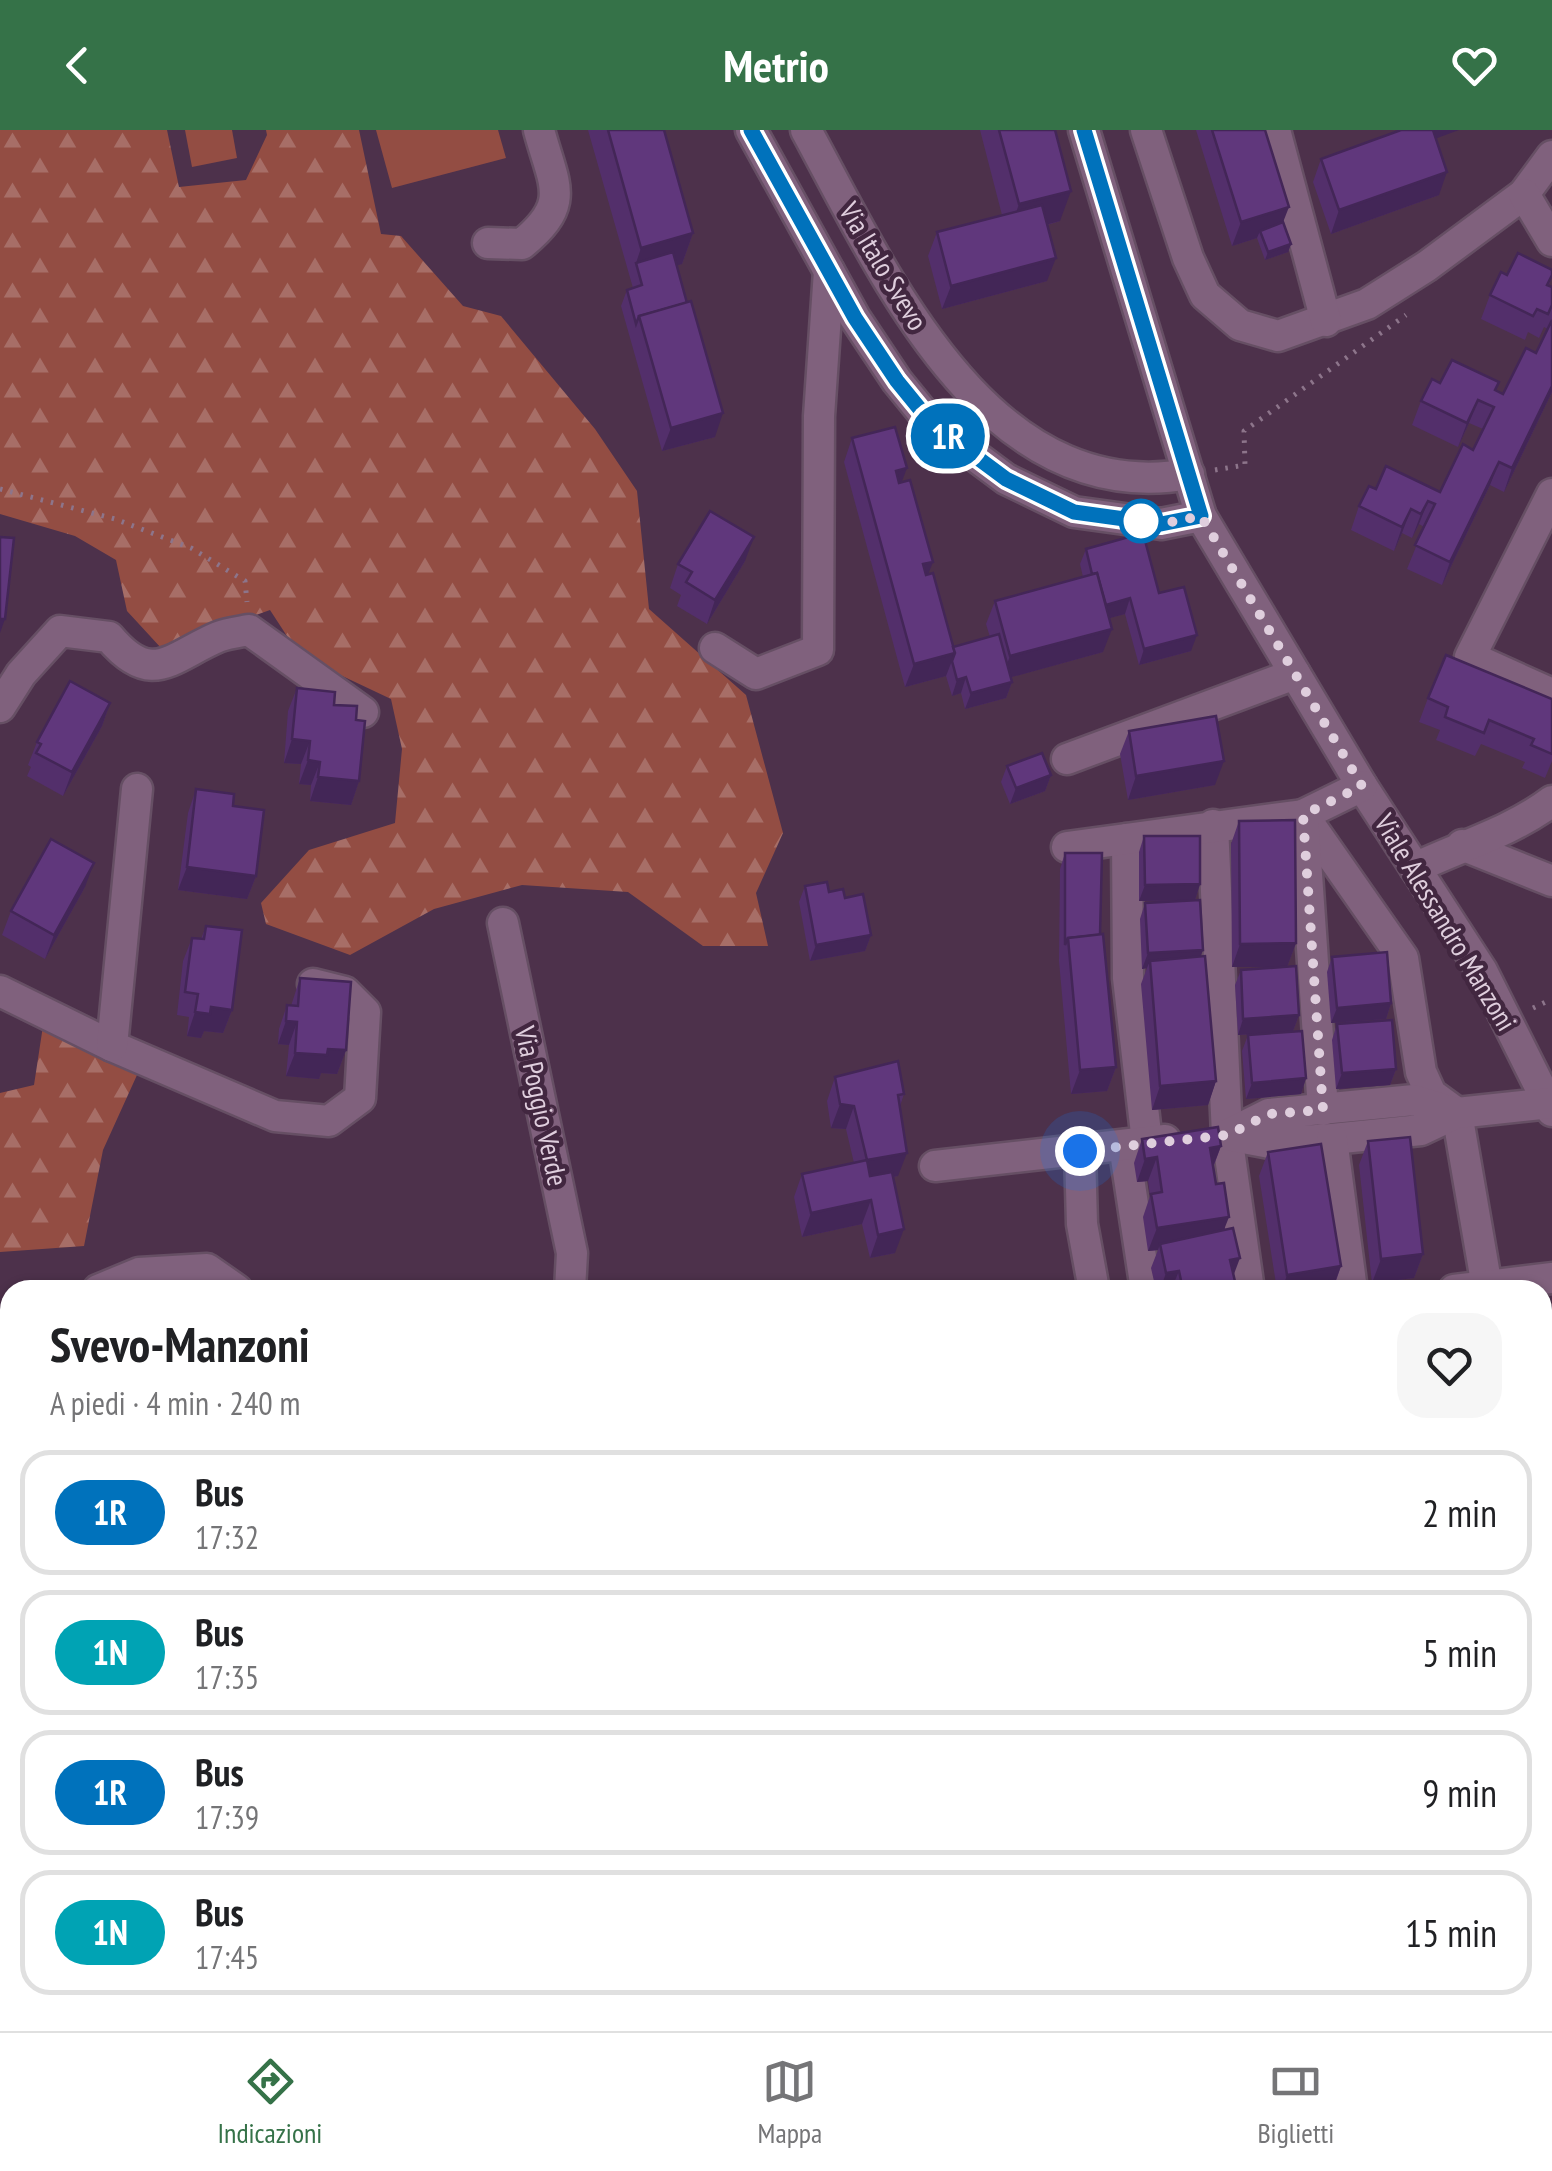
<!DOCTYPE html>
<html lang="it">
<head>
<meta charset="utf-8">
<style>
	:root { --surface:#fff; --page:#f6f6f6; --text:#202124; --muted:#757577; --line:#e0e0e0; --accent:#357248 }
	body { margin:0; font-family:"PT Sans Narrow",sans-serif; background:var(--page); color:var(--text); height:100vh; display:flex; flex-direction:column; font-size:38px; white-space:nowrap }
	* { box-sizing:border-box; margin:0 }
	p { font-size:32px; color:var(--muted) }
	.icon { flex:none; width:55px; height:55px; fill:none; stroke:currentColor; stroke-width:2; stroke-linecap:round; stroke-linejoin:round }
	.map { position:relative; flex:1; overflow:hidden }
	.side { position:absolute; left:0px; top:1150px; width:1552px; height:752px; display:flex; flex-direction:column; background:var(--surface); border-radius:30px 30px 0 0; box-shadow:0 2px 8px #0004 }
	.side>* { flex:none }
	.badge { padding:0 20px; border-radius:32px; font-size:35px; line-height:65px }
	.you { position:absolute; width:50px; height:50px; margin:-25px; border:8px solid #fff; border-radius:50%; background:#1a73e8; box-shadow:0 0 0 15px #1a73e833 }
	.map>.badge { position:absolute; translate:-50% -50%; box-shadow:0 0 0 5px #fff }
	.round { display:grid; place-items:center; flex:none; width:105px; height:105px; border-radius:30px; background:var(--page) }
	.summary { display:flex; align-items:center; justify-content:space-between; height:170px; padding:0 50px }
	h1 { font-size:48px; font-weight:700; line-height:75px }
	ul { padding:0; list-style:none }
	li { display:flex; align-items:center; gap:30px; height:125px; margin:0 20px 15px; padding:0 30px; border:5px solid var(--line); border-radius:30px }
	li div { flex:1 }
	li b { display:block; font-size:38px }
	li em { font-style:normal }
	li .badge { min-width:110px; font-weight:700; text-align:center }
	header { display:flex; justify-content:space-between; align-items:center; height:130px; padding:0 50px; background:var(--accent); color:#fff; font-size:45px; font-weight:700 }
	.tabs { display:flex; justify-content:space-around; align-items:center; height:140px; border-top:2px solid var(--line); background:var(--surface); font-size:28px; color:var(--muted) }
	.tabs a { display:grid; justify-items:center; gap:5px }
	.tabs .on { color:var(--accent) }
	.map>svg:first-child { display:block }
</style>
</head>
<body>
<header><svg class="icon" aria-label="back" viewBox="0 0 24 24"><path d="M15 5l-7 7 7 7"/></svg>Metrio<svg class="icon" aria-label="heart" viewBox="0 0 24 24"><path d="M12 20l-8-8c-3-5 5-10 8-4 3-6 11-1 8 4z"/></svg></header>
<div class="map">
<svg width="1552" height="1901" viewBox="0 0 1552 1901">
	<defs>
		<pattern id="forest-firs" width="22" height="20" patternUnits="userSpaceOnUse" patternTransform="scale(2.5)"><rect width="22" height="20" fill="#934d43"/><path d="M5 1l3.5 6h-7zM16 11l3.5 6h-7z" fill="#a76e67"/></pattern>
	</defs>
	<rect width="100%" height="100%" fill="#4d314b"/>
	<g fill="url(#forest-firs)">
		<polygon points="0,0 167,0 179,57 246,50 267,5 266,0 359,0 381,104 401,106 463,176 501,186 595,299 637,361 649,479 746,565 783,703 756,763 768,816 703,816 628,762 522,755 434,779 350,825 266,794 261,773 309,720 395,693 402,619 391,569 300,526 270,480 162,519 127,481 116,430 75,406 0,384"/>
		<polygon points="43,896 137,945 103,1020 84,1116 0,1122 0,963 34,955"/>
		<polygon points="0,1562 10,1566 10,1892 63,1893 57,1901 0,1901"/>
	</g>
	<g fill="#934d43">
		<polygon points="185,0 232,0 237,28 192,37"/>
		<polygon points="376,0 498,0 506,28 392,58"/>
	</g>
	<g fill="none" stroke-linecap="round" stroke-linejoin="round">
		<defs>
			<g id="minor">
				<polyline points="751,0 855,188 897,251 932,294 1006,349 1074,382 1161,394 1201,386"/>
				<path d="M 806,0 C 884,143 987,380 1189,344"/>
				<polyline points="1084,0 1201,386 1362,656 1482,841 1552,981"/>
				<polyline points="1146,0 1188,128 1205,165 1240,195 1278,206 1367,174 1427,136 1524,64 1552,26"/>
				<polyline points="1275,0 1326,191"/>
				<polyline points="1524,64 1552,111"/>
				<path d="M 488,113 L 522,114 C 572,73 554,56 539,0"/>
				<polyline points="1552,364 1470,527 1552,564"/>
				<polyline points="715,518 756,544 818,520 819,286 829,141"/>
				<path d="M 0,577 L 21,544 L 60,501 L 109,507 C 152,558 171,527 218,507 C 228,503 239,502 249,500 L 363,582"/>
				<polyline points="1067,629 1295,544"/>
				<polyline points="1213,695 1227,1005 1249,1160"/>
				<polyline points="1127,709 1128,848 1147,1012"/>
				<polyline points="1462,715 1552,751"/>
				<polyline points="1067,717 1303,685 1403,828 1421,942 1431,964 1457,983 1487,1157"/>
				<path d="M 1415,738 C 1461,716 1511,702 1552,671"/>
				<polyline points="503,793 572,1123 570,1160"/>
				<polyline points="0,861 112,916 275,986 329,991 360,968 365,882 345,862 313,854"/>
				<polyline points="112,916 137,659"/>
				<polyline points="1323,980 1303,685 1362,656"/>
				<polyline points="1449,981 1414,970 1269,984 1227,1005 1270,1013 1332,1009 1421,1000 1457,983 1550,973"/>
				<polyline points="1332,1009 1352,1160"/>
				<polyline points="1124,1015 1146,1160"/>
				<polyline points="1080,1021 1082,1094 1094,1160"/>
				<polyline points="935,1036 1165,1010"/>
				<polyline points="98,1160 139,1143 207,1139 237,1160"/>
				<polyline points="1454,1160 1552,1148"/>
				<polyline points="1542,1193 1552,1227"/>
				<polyline points="1542,1434 1552,1432"/>
				<polyline points="503,1892 506,1901"/>
				<polyline points="642,1892 646,1901"/>
				<polyline points="786,1892 790,1901"/>
			</g>
		</defs>
		<use href="#minor" stroke="#664f64" stroke-width="35"/>
		<g stroke="#8d758b" stroke-width="5" stroke-dasharray="2.5 8" stroke-linecap="butt">
			<polyline points="1215,340 1245,335 1244,301 1406,185"/>
			<polyline points="0,359 115,389 191,418 245,451 247,472"/>
			<polyline points="1533,878 1552,869"/>
			<polyline points="0,1891 29,1901"/>
			<polyline points="73,1901 87,1892"/>
		</g>
		<use href="#minor" stroke="#80617d" stroke-width="30"/>
	</g>
	<g fill="#532f6b">
		<polygon points="588,0 664,0 693,103 682,134 676,135 715,307 662,321 621,176 627,160 633,158"/>
		<polygon points="980,0 1055,0 1060,91 1047,95 1047,151 942,179 928,126 937,102 1002,85"/>
		<polygon points="1196,0 1265,0 1283,92 1291,114 1288,122 1265,130 1257,108 1232,116"/>
		<polygon points="1436,8 1439,65 1331,104 1313,52 1321,29"/>
		<polygon points="1507,145 1552,146 1549,155 1552,157 1552,262 1504,362 1490,355 1442,455 1407,439 1424,397 1419,394 1412,408 1402,403 1394,421 1351,400 1359,376 1376,359 1440,362 1473,320 1483,299 1469,293 1458,317 1412,295 1421,271 1440,253 1496,260 1503,264 1536,223 1548,199 1544,197 1539,208 1528,202 1525,210 1481,189 1490,165"/>
		<polygon points="852,308 901,352 928,445 953,517 990,507 986,494 995,471 1083,447 1080,434 1086,419 1159,463 1191,521 1139,535 1125,484 1109,488 1103,522 1011,547 1012,552 1006,568 965,579 961,563 952,566 946,546 905,557 844,332"/>
		<polygon points="745,431 707,494 677,476 681,465 670,458 678,434"/>
		<polygon points="297,558 334,575 356,590 359,651 351,675 310,671 311,655 299,654 301,634 284,633 288,581"/>
		<polygon points="1428,568 1552,569 1552,631 1545,648 1522,638 1525,632 1481,614 1475,626 1436,610 1440,600 1419,592"/>
		<polygon points="110,573 102,596 63,666 27,646 31,637 28,635 37,612"/>
		<polygon points="1129,601 1215,655 1128,670 1120,624"/>
		<polygon points="1007,636 1051,645 1045,661 1010,674 1001,652"/>
		<polygon points="196,659 233,676 256,746 247,769 178,760 188,683"/>
		<polygon points="1295,690 1296,813 1287,837 1296,836 1299,885 1293,901 1238,905 1235,855 1241,840 1286,837 1232,837 1231,714 1239,691"/>
		<polygon points="1144,706 1200,754 1195,770 1139,771 1139,722"/>
		<polygon points="1065,723 1100,805 1116,937 1107,961 1071,964 1059,831 1060,739"/>
		<polygon points="805,756 829,762 871,805 865,821 810,831 799,772"/>
		<polygon points="85,757 45,829 2,805 11,781"/>
		<polygon points="1145,773 1203,820 1200,826 1216,951 1208,975 1152,980 1141,854 1147,838 1142,839 1140,789"/>
		<polygon points="206,796 232,880 223,903 204,901 201,908 187,906 189,887 177,885 183,831 192,808 201,809"/>
		<polygon points="1332,827 1391,873 1386,889 1331,893 1327,842"/>
		<polygon points="300,848 346,920 337,944 321,943 319,949 286,946 289,915 278,914 279,899 287,875 291,876"/>
		<polygon points="1337,894 1396,939 1390,955 1336,959 1332,910"/>
		<polygon points="1248,905 1306,948 1301,964 1246,969 1242,921"/>
		<polygon points="835,947 904,964 900,976 898,1046 893,1047 895,1123 870,1128 862,1094 802,1107 794,1067 802,1044 854,1033 846,999 831,998 827,971"/>
		<polygon points="1142,1009 1221,1016 1213,1038 1237,1160 1156,1160 1151,1138 1158,1120 1148,1121 1143,1087 1150,1066 1148,1051 1137,1052 1134,1033"/>
		<polygon points="1368,1011 1423,1124 1414,1148 1372,1153 1359,1035"/>
		<polygon points="1268,1022 1341,1136 1335,1154 1336,1160 1277,1160 1259,1046"/>
		<polygon points="1551,1639 1552,1639 1552,1715 1542,1664"/>
		<polygon points="1251,1892 1318,1901 1248,1901"/>
	</g>
	<g fill="#432657">
		<polygon points="1426,0 1459,0 1421,14"/>
		<polygon points="1447,42 1439,65 1331,104 1339,80"/>
		<polygon points="1071,61 1060,91 1008,105 1019,74"/>
		<polygon points="1289,77 1280,100 1260,101 1257,108 1232,116 1241,92"/>
		<polygon points="693,103 682,134 639,146 636,133 641,118"/>
		<polygon points="1291,114 1288,122 1265,130 1268,122"/>
		<polygon points="1056,128 1047,151 942,179 951,156"/>
		<polygon points="1552,256 1552,262 1504,362 1512,338"/>
		<polygon points="1478,270 1469,293 1458,317 1467,293"/>
		<polygon points="723,283 715,307 662,321 671,298"/>
		<polygon points="1499,332 1490,355 1442,455 1450,432"/>
		<polygon points="907,338 898,362 896,341"/>
		<polygon points="1428,371 1419,394 1412,408 1421,384"/>
		<polygon points="1411,379 1402,403 1394,421 1402,397"/>
		<polygon points="754,407 745,431 707,494 715,470"/>
		<polygon points="933,432 924,455 923,434"/>
		<polygon points="1130,468 1125,484 1095,492 1101,477"/>
		<polygon points="0,489 5,489 0,503"/>
		<polygon points="1112,499 1103,522 1001,550 1010,526"/>
		<polygon points="1197,505 1191,521 1139,535 1144,519"/>
		<polygon points="955,523 946,546 905,557 914,534"/>
		<polygon points="966,547 961,563 952,566 957,550"/>
		<polygon points="1012,552 1006,568 965,579 971,563"/>
		<polygon points="110,573 102,596 63,666 72,642"/>
		<polygon points="292,609 310,611 301,634 284,633"/>
		<polygon points="308,630 320,632 311,655 299,654"/>
		<polygon points="1224,631 1215,655 1128,670 1136,646"/>
		<polygon points="1051,645 1045,661 1010,674 1016,658"/>
		<polygon points="318,647 359,651 351,675 310,671"/>
		<polygon points="94,733 85,757 45,829 54,805"/>
		<polygon points="187,737 256,746 247,769 178,760"/>
		<polygon points="1200,754 1195,770 1139,771 1145,755"/>
		<polygon points="871,805 865,821 810,831 816,815"/>
		<polygon points="1296,813 1287,837 1232,837 1240,814"/>
		<polygon points="1203,820 1197,836 1150,831 1147,838 1142,839 1148,823"/>
		<polygon points="1391,873 1386,889 1331,893 1337,878"/>
		<polygon points="211,877 232,880 223,903 204,901 201,908 187,906 195,882"/>
		<polygon points="1299,885 1293,901 1238,905 1243,889"/>
		<polygon points="286,891 297,892 289,915 278,914"/>
		<polygon points="328,919 346,920 337,944 321,943 319,949 286,946 295,923"/>
		<polygon points="1116,937 1107,961 1071,964 1080,940"/>
		<polygon points="1396,939 1390,955 1336,959 1342,943"/>
		<polygon points="1306,948 1301,964 1246,969 1252,953"/>
		<polygon points="1216,951 1208,975 1152,980 1160,956"/>
		<polygon points="840,974 854,976 846,999 831,998"/>
		<polygon points="1221,1016 1212,1039 1210,1018"/>
		<polygon points="907,1023 898,1046 858,1053 867,1030"/>
		<polygon points="1157,1027 1148,1051 1137,1052 1145,1029"/>
		<polygon points="871,1070 862,1094 802,1107 811,1083"/>
		<polygon points="1229,1087 1220,1110 1160,1114 1158,1120 1148,1121 1157,1098"/>
		<polygon points="904,1099 895,1123 870,1128 878,1105"/>
		<polygon points="1423,1124 1414,1148 1372,1153 1381,1129"/>
		<polygon points="1240,1128 1231,1152 1230,1130"/>
		<polygon points="1341,1136 1332,1160 1282,1160 1287,1145"/>
		<polygon points="1179,1141 1171,1160 1160,1160 1166,1143"/>
		<polygon points="1552,1388 1552,1409 1542,1412 1542,1391"/>
	</g>
	<g fill="#60377c" stroke="#432657" stroke-width="2.5">
		<polygon points="608,0 664,0 693,103 641,118"/>
		<polygon points="999,0 1055,0 1071,61 1019,74"/>
		<polygon points="1212,0 1265,0 1289,77 1241,92"/>
		<polygon points="1401,0 1433,0 1447,42 1339,80 1321,29"/>
		<polygon points="1042,75 1056,128 951,156 937,102"/>
		<polygon points="1283,92 1291,114 1268,122 1260,101"/>
		<polygon points="673,122 687,173 639,186 636,194 627,160 642,155 636,133"/>
		<polygon points="1518,123 1552,140 1552,145 1547,155 1552,157 1552,175 1548,184 1537,179 1533,186 1490,165 1501,142 1507,145"/>
		<polygon points="691,171 723,283 671,298 639,186"/>
		<polygon points="1552,190 1552,256 1512,338 1499,332 1450,432 1415,415 1435,374 1428,371 1421,384 1411,379 1402,397 1359,376 1369,356 1376,359 1386,336 1440,362 1463,314 1473,320 1494,277 1478,270 1467,293 1421,271 1432,249 1440,253 1452,230 1499,252 1495,260 1503,264 1526,218 1536,223"/>
		<polygon points="895,297 907,338 896,341 899,353 910,350 933,432 923,434 926,445 933,443 955,523 914,534 852,308"/>
		<polygon points="710,381 754,407 715,470 686,452 692,442 678,434"/>
		<polygon points="1143,403 1159,463 1184,457 1197,505 1144,519 1130,468 1106,475 1097,443 1092,444 1086,419"/>
		<polygon points="0,407 14,408 5,489 0,489"/>
		<polygon points="1097,443 1112,499 1010,526 995,471"/>
		<polygon points="999,504 1012,552 971,563 966,547 957,550 952,531 955,523 953,517"/>
		<polygon points="1446,525 1552,569 1552,624 1531,615 1534,609 1489,590 1484,603 1445,587 1448,577 1428,568"/>
		<polygon points="70,551 110,573 72,642 36,623 41,614 37,612"/>
		<polygon points="297,558 335,562 334,575 357,576 356,590 365,591 359,651 318,647 320,632 308,630 310,611 292,609"/>
		<polygon points="1216,586 1224,631 1136,646 1129,601"/>
		<polygon points="1042,623 1051,645 1016,658 1007,636"/>
		<polygon points="196,659 234,664 233,676 264,680 256,746 187,737"/>
		<polygon points="1295,690 1296,813 1240,814 1239,691"/>
		<polygon points="1144,706 1200,706 1200,754 1145,755"/>
		<polygon points="51,709 94,733 54,805 11,781"/>
		<polygon points="1065,723 1102,723 1100,805 1068,808 1065,815"/>
		<polygon points="827,752 829,762 843,759 845,768 863,764 871,805 816,815 805,756"/>
		<polygon points="1200,770 1203,820 1148,823 1145,773"/>
		<polygon points="206,796 242,800 232,880 211,877 210,884 195,882 198,864 185,862 192,808 204,809"/>
		<polygon points="1103,804 1116,937 1080,940 1068,808"/>
		<polygon points="1387,822 1391,873 1337,878 1332,827"/>
		<polygon points="1205,826 1216,951 1160,956 1150,831"/>
		<polygon points="1296,836 1299,885 1243,889 1241,840"/>
		<polygon points="300,848 351,852 346,920 328,919 327,925 295,923 297,892 286,891 287,875 298,876"/>
		<polygon points="1392,890 1396,939 1342,943 1337,894"/>
		<polygon points="1302,901 1306,948 1252,953 1248,905"/>
		<polygon points="898,931 904,964 898,965 907,1023 867,1030 854,976 840,974 835,947"/>
		<polygon points="1218,997 1221,1016 1210,1018 1216,1054 1224,1053 1229,1087 1157,1098 1151,1064 1162,1062 1157,1027 1145,1029 1142,1009"/>
		<polygon points="1410,1007 1423,1124 1381,1129 1368,1011"/>
		<polygon points="1321,1014 1341,1136 1287,1145 1268,1022"/>
		<polygon points="867,1030 870,1046 892,1042 904,1099 878,1105 871,1070 811,1083 802,1044"/>
		<polygon points="1233,1098 1240,1128 1230,1130 1237,1160 1183,1160 1179,1141 1166,1143 1160,1114"/>
		<polygon points="1334,1150 1336,1160 1289,1160"/>
		<polygon points="1426,1154 1428,1160 1397,1160"/>
		<polygon points="1550,1269 1552,1277 1552,1388 1542,1391 1542,1272"/>
		<polygon points="1252,1892 1312,1892 1318,1901 1254,1901 1257,1899"/>
	</g>
	<g fill="none" stroke-linecap="round" stroke-linejoin="round">
		<defs>
			<polyline id="line" points="751,0 855,188 897,251 932,294 1006,349 1074,382 1161,394 1201,386 1084,0"/>
		</defs>
		<use href="#line" stroke="#fff" stroke-width="22"/>
		<use href="#line" stroke="#0072bc" stroke-width="15"/>
		<polyline stroke="#dfcedd" stroke-width="10" stroke-dasharray="0 18" points="1080,1021 1228,1005 1269,984 1323,980 1303,685 1362,656 1201,386 1161,394 1132,390 1141,391"/>
	</g>
	<circle fill="#fff" stroke="#0072bc" stroke-width="5" cx="1141" cy="391" r="20"/>
	<g text-anchor="middle" dominant-baseline="central" stroke-width="9" stroke-linejoin="round" paint-order="stroke">
		<g font-size="28" fill="#dfcedd" stroke="#422740">
			<text transform="translate(884 136) rotate(59)">Via Italo Svevo</text>
			<text transform="translate(1446 792) rotate(59)">Viale Alessandro Manzoni</text>
			<text transform="translate(542 976) rotate(78)">Via Poggio Verde</text>
		</g>
	</g>
</svg>
<div class="you" style="left:1080px;top:1021px"></div>
<b class="badge" style="left:948px;top:306px;background:#0072bc;color:#fff">1R</b>
<section class="side">
<div class="summary"><div><h1>Svevo-Manzoni</h1><p>A piedi · 4 min · 240 m</p></div><a class="round"><svg class="icon" aria-label="heart" viewBox="0 0 24 24"><path d="M12 20l-8-8c-3-5 5-10 8-4 3-6 11-1 8 4z"/></svg></a></div>
<ul>
<li><span class="badge" style="background:#0072bc;color:#fff">1R</span><div><b>Bus</b><p>17:32</p></div><em>2 min</em></li>
<li><span class="badge" style="background:#00a3b4;color:#fff">1N</span><div><b>Bus</b><p>17:35</p></div><em>5 min</em></li>
<li><span class="badge" style="background:#0072bc;color:#fff">1R</span><div><b>Bus</b><p>17:39</p></div><em>9 min</em></li>
<li><span class="badge" style="background:#00a3b4;color:#fff">1N</span><div><b>Bus</b><p>17:45</p></div><em>15 min</em></li>
</ul>
</section>
</div>
<nav class="tabs">
<a class="on"><svg class="icon" aria-label="directions" viewBox="0 0 24 24"><path d="M12 3l9 9-9 9-9-9zM9 14v-3h6M13 9l2 2-2 2"/></svg>Indicazioni</a>
<a><svg class="icon" aria-label="map" viewBox="0 0 24 24"><path d="M3 6l6-2 6 2 6-2v14l-6 2-6-2-6 2zM9 4v14M15 6v14"/></svg>Mappa</a>
<a><svg class="icon" aria-label="tickets" viewBox="0 0 24 24"><path d="M3 7h18v10H3zM15 7v10"/></svg>Biglietti</a>
</nav>
</body>
</html>
